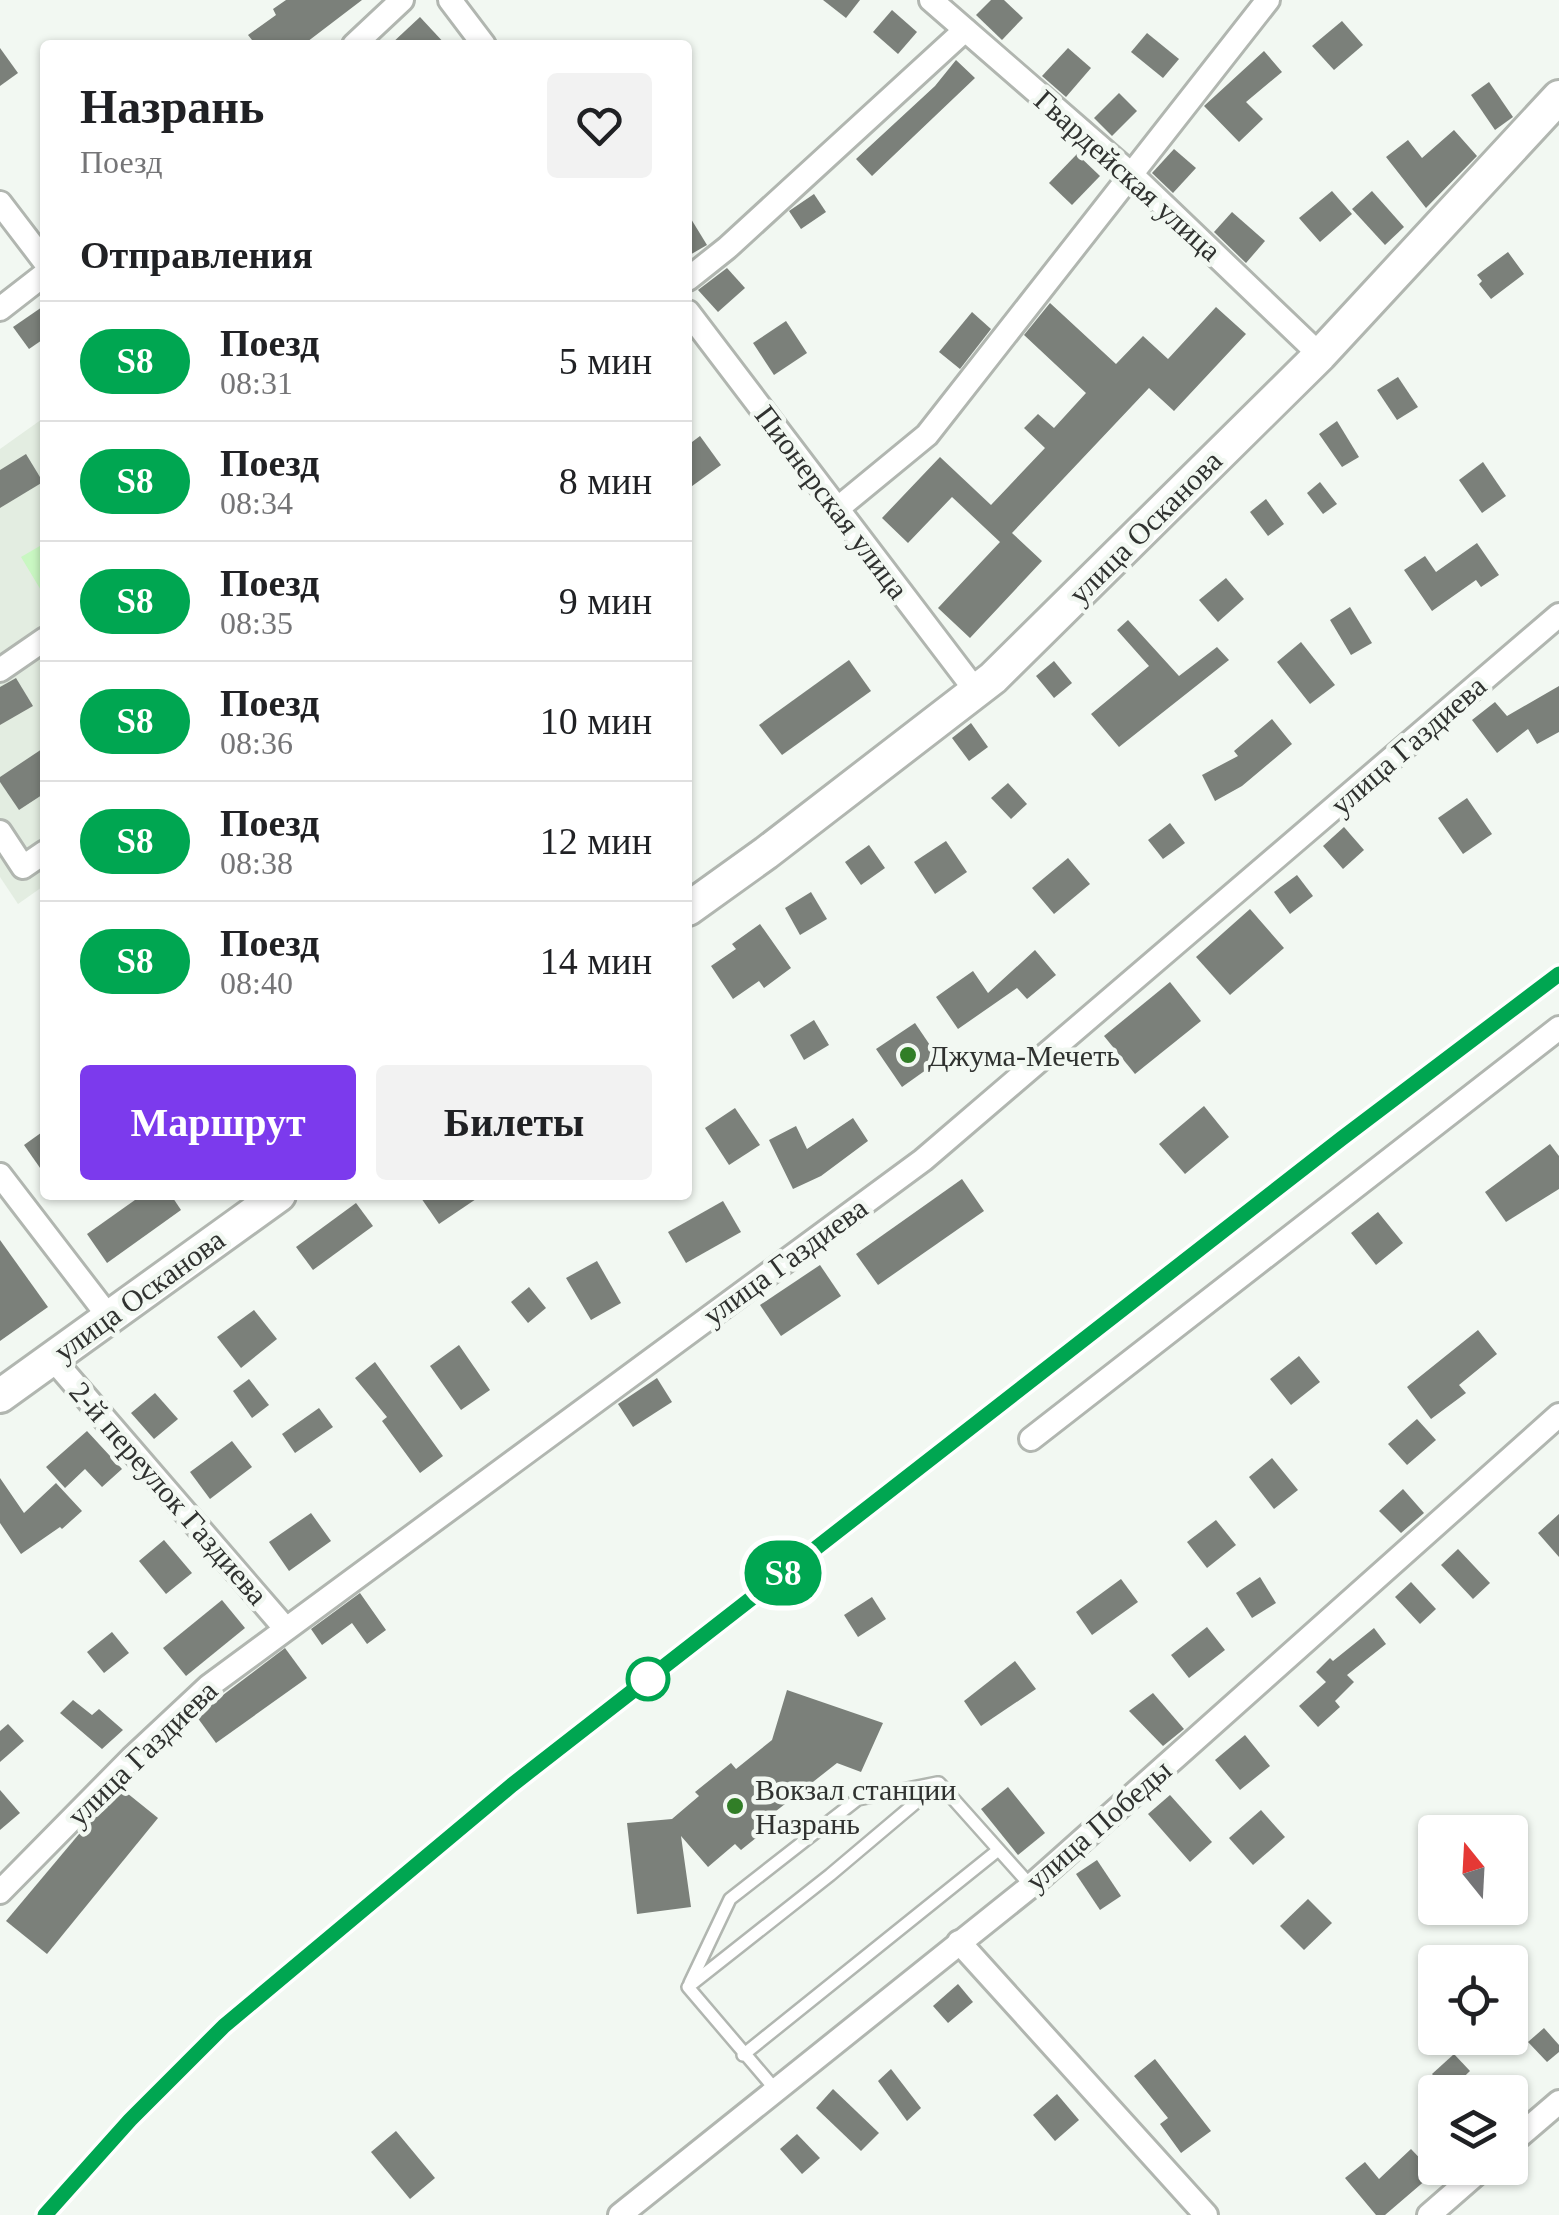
<!DOCTYPE html>
<html lang="ru">
<head>
<meta charset="utf-8">
<style>
	:root { --surface:#fff; --page:#f2f2f2; --text:#202124; --muted:#757577; --line:#e0e0e0; --accent:#7c3aed }
	body { margin:0; font-family:"Times New Roman",serif; background:var(--page); color:var(--text); height:100vh; display:flex; flex-direction:column; font-size:38px; white-space:nowrap }
	* { box-sizing:border-box; margin:0 }
	p { font-size:32px; color:var(--muted) }
	.icon { flex:none; width:55px; height:55px; fill:none; stroke:currentColor; stroke-width:2; stroke-linecap:round; stroke-linejoin:round }
	.map { position:relative; flex:1; overflow:hidden }
	.drawer { position:absolute; left:40px; top:40px; width:652px; height:1160px; display:flex; flex-direction:column; background:var(--surface); border-radius:10px; box-shadow:0 2px 8px #0004 }
	.drawer>* { flex:none }
	.badge { padding:0 20px; border-radius:32px; font-size:35px; line-height:65px }
	.needle { width:65px; rotate:342deg }
	.controls { position:absolute; left:1418px; top:1815px; display:grid; gap:20px }
	.controls a { display:grid; place-items:center; width:110px; height:110px; border-radius:10px; background:var(--surface); box-shadow:0 2px 8px #0004; font-size:50px }
	.map>.badge { position:absolute; translate:-50% -50%; box-shadow:0 0 0 5px #fff }
	h2 { padding:0 40px; font-size:38px; line-height:90px }
	.round { display:grid; place-items:center; flex:none; width:105px; height:105px; border-radius:10px; background:var(--page) }
	.overview { display:flex; align-items:center; justify-content:space-between; height:170px; padding:0 40px }
	h1 { font-size:48px; font-weight:600; line-height:75px }
	.action { display:flex; gap:20px; margin-top:auto; padding:20px 40px }
	.action a { flex:1; height:115px; border-radius:10px; background:var(--accent); color:#fff; font-size:40px; font-weight:600; line-height:115px; text-align:center }
	.action a+a { background:var(--page); color:var(--text) }
	ul { padding:0; list-style:none }
	li { display:flex; align-items:center; gap:30px; height:120px; padding:0 40px; border-top:2px solid var(--line) }
	li div { flex:1 }
	li b { display:block; font-size:38px }
	li em { font-style:normal }
	li .badge { min-width:110px; font-weight:700; text-align:center }
	.map>svg:first-child { display:block }
</style>
</head>
<body>
<div class="map">
<svg width="1559" height="2215" viewBox="0 0 1559 2215">
	<rect width="100%" height="100%" fill="#f2f8f2"/>
	<polygon fill="#e3ede1" points="45,417 45,885 18,904 0,877 0,449"/>
	<polygon fill="#c9f7c2" points="45,543 45,597 21,557"/>
	<g fill="#7b807a">
		<polygon points="286,0 362,0 303,45 256,45 248,35 276,15 273,9"/>
		<polygon points="823,0 860,0 846,18"/>
		<polygon points="991,0 1004,0 1023,18 1002,40 976,15"/>
		<polygon points="892,10 917,32 898,54 873,32"/>
		<polygon points="420,17 446,45 390,45"/>
		<polygon points="1342,21 1363,45 1334,70 1312,46"/>
		<polygon points="1147,33 1179,59 1163,78 1131,52"/>
		<polygon points="0,48 18,73 0,86"/>
		<polygon points="1068,48 1091,68 1066,97 1042,76"/>
		<polygon points="1264,51 1282,72 1246,102 1263,119 1239,142 1204,106"/>
		<polygon points="956,60 975,78 872,176 856,159 935,86"/>
		<polygon points="1489,82 1513,117 1495,130 1471,95"/>
		<polygon points="1119,93 1137,111 1112,136 1094,118"/>
		<polygon points="1454,130 1477,156 1426,208 1386,157 1408,140 1422,158"/>
		<polygon points="1174,149 1196,168 1173,193 1152,173"/>
		<polygon points="1077,154 1100,176 1072,205 1049,183"/>
		<polygon points="1332,191 1352,214 1320,242 1299,218"/>
		<polygon points="1372,191 1404,227 1385,245 1352,209"/>
		<polygon points="814,194 826,212 801,229 789,211"/>
		<polygon points="1232,212 1265,241 1246,263 1214,232"/>
		<polygon points="688,214 707,245 688,256"/>
		<polygon points="1508,252 1524,274 1491,299 1479,284 1482,281 1477,275"/>
		<polygon points="727,268 745,288 718,312 698,290"/>
		<polygon points="1050,303 1116,364 1143,336 1168,359 1216,307 1246,334 1174,411 1149,388 1012,533 1042,561 970,638 938,608 1000,542 952,497 908,543 882,518 940,457 991,505 1045,448 1024,428 1038,414 1054,428 1086,393 1024,335"/>
		<polygon points="45,305 45,338 29,349 13,327"/>
		<polygon points="972,312 991,329 960,369 939,352"/>
		<polygon points="786,321 807,353 774,375 753,343"/>
		<polygon points="1398,377 1418,407 1397,420 1377,390"/>
		<polygon points="1337,421 1359,457 1342,467 1319,434"/>
		<polygon points="700,436 721,465 688,489 688,445"/>
		<polygon points="26,454 43,482 0,508 0,470"/>
		<polygon points="1483,462 1506,496 1482,513 1459,480"/>
		<polygon points="1320,482 1337,504 1323,514 1307,493"/>
		<polygon points="1266,499 1284,524 1268,536 1250,512"/>
		<polygon points="1477,543 1499,575 1481,587 1476,580 1432,611 1404,570 1425,556 1436,572"/>
		<polygon points="1226,578 1244,599 1218,622 1199,600"/>
		<polygon points="1350,607 1372,643 1351,655 1330,620"/>
		<polygon points="1128,620 1179,676 1217,647 1229,660 1119,747 1091,714 1149,666 1117,630"/>
		<polygon points="1301,642 1335,685 1310,704 1277,662"/>
		<polygon points="849,660 871,691 782,755 759,725"/>
		<polygon points="1054,661 1072,683 1054,698 1036,676"/>
		<polygon points="16,678 33,706 0,725 0,687"/>
		<polygon points="1559,686 1559,732 1537,744 1528,729 1497,753 1472,720 1495,702 1507,716"/>
		<polygon points="1272,719 1292,744 1242,786 1215,801 1202,775 1238,756 1234,751"/>
		<polygon points="971,723 988,747 969,761 952,738"/>
		<polygon points="45,747 45,793 19,810 0,782 0,777"/>
		<polygon points="1008,783 1027,804 1011,819 991,798"/>
		<polygon points="1467,798 1492,834 1463,854 1438,818"/>
		<polygon points="1170,823 1185,843 1163,859 1148,840"/>
		<polygon points="1344,827 1364,850 1343,869 1323,846"/>
		<polygon points="946,841 967,872 935,894 914,862"/>
		<polygon points="869,845 885,868 861,885 845,862"/>
		<polygon points="1068,858 1090,884 1054,914 1032,888"/>
		<polygon points="1297,875 1313,896 1290,914 1274,892"/>
		<polygon points="811,892 827,919 800,935 785,908"/>
		<polygon points="1250,909 1284,948 1230,995 1196,957"/>
		<polygon points="760,924 791,968 764,988 759,981 733,999 711,966 736,949 732,944"/>
		<polygon points="1035,950 1056,975 1027,999 1017,988 958,1029 936,997 973,971 988,993"/>
		<polygon points="1170,982 1201,1021 1135,1074 1104,1036"/>
		<polygon points="814,1020 829,1045 804,1060 790,1035"/>
		<polygon points="915,1023 940,1060 902,1087 876,1049"/>
		<polygon points="1204,1106 1229,1137 1185,1174 1159,1144"/>
		<polygon points="735,1108 760,1145 729,1165 705,1128"/>
		<polygon points="853,1118 868,1141 821,1176 793,1189 769,1140 796,1126 807,1149"/>
		<polygon points="45,1130 45,1175 24,1145"/>
		<polygon points="1550,1144 1559,1156 1559,1189 1506,1222 1485,1192"/>
		<polygon points="962,1179 984,1211 878,1285 856,1254"/>
		<polygon points="142,1195 171,1195 181,1210 107,1263 87,1234"/>
		<polygon points="419,1195 482,1195 439,1224"/>
		<polygon points="723,1201 741,1232 686,1263 668,1232"/>
		<polygon points="356,1203 373,1226 313,1270 296,1247"/>
		<polygon points="1378,1212 1403,1243 1376,1265 1351,1233"/>
		<polygon points="0,1240 48,1307 0,1341"/>
		<polygon points="597,1261 621,1303 591,1320 566,1278"/>
		<polygon points="820,1265 841,1296 781,1336 760,1305"/>
		<polygon points="529,1287 546,1308 528,1323 511,1302"/>
		<polygon points="254,1310 277,1339 241,1368 217,1337"/>
		<polygon points="1478,1330 1497,1354 1459,1385 1466,1393 1431,1419 1407,1387"/>
		<polygon points="459,1345 490,1390 461,1410 430,1366"/>
		<polygon points="1299,1356 1320,1382 1291,1405 1270,1379"/>
		<polygon points="375,1362 443,1456 420,1473 382,1421 387,1417 355,1378"/>
		<polygon points="657,1378 672,1402 633,1427 618,1404"/>
		<polygon points="249,1379 269,1405 252,1418 233,1391"/>
		<polygon points="155,1393 178,1419 154,1439 131,1413"/>
		<polygon points="319,1408 333,1427 295,1453 282,1434"/>
		<polygon points="1417,1419 1436,1440 1407,1465 1388,1444"/>
		<polygon points="87,1431 122,1469 102,1487 85,1469 65,1488 46,1467"/>
		<polygon points="232,1441 252,1467 210,1499 190,1472"/>
		<polygon points="1272,1458 1298,1490 1274,1509 1249,1477"/>
		<polygon points="0,1478 24,1513 56,1483 82,1511 62,1529 60,1527 21,1554 0,1523"/>
		<polygon points="1403,1489 1424,1513 1401,1533 1379,1511"/>
		<polygon points="311,1513 331,1541 289,1571 269,1542"/>
		<polygon points="1559,1514 1559,1557 1538,1533"/>
		<polygon points="1216,1520 1236,1545 1207,1568 1187,1542"/>
		<polygon points="164,1540 192,1573 166,1594 139,1561"/>
		<polygon points="1458,1549 1490,1583 1473,1599 1441,1565"/>
		<polygon points="1260,1577 1276,1603 1252,1618 1236,1593"/>
		<polygon points="1121,1579 1138,1602 1092,1635 1076,1612"/>
		<polygon points="1411,1582 1436,1609 1420,1624 1395,1597"/>
		<polygon points="360,1593 386,1630 367,1644 352,1623 322,1645 311,1629"/>
		<polygon points="872,1597 886,1619 858,1637 844,1615"/>
		<polygon points="222,1600 245,1628 186,1676 163,1648"/>
		<polygon points="1207,1627 1225,1650 1189,1678 1171,1655"/>
		<polygon points="1374,1628 1386,1644 1347,1675 1354,1682 1335,1701 1340,1707 1318,1727 1299,1706 1326,1682 1316,1672 1330,1658 1333,1661"/>
		<polygon points="112,1632 129,1653 104,1673 87,1652"/>
		<polygon points="285,1648 307,1678 216,1743 197,1717 219,1698"/>
		<polygon points="1015,1661 1036,1689 981,1726 964,1701"/>
		<polygon points="787,1690 883,1723 861,1772 837,1763 771,1815 776,1822 741,1850 735,1844 708,1867 681,1836 691,1907 637,1914 627,1823 672,1819 699,1796 695,1792 731,1763 736,1769 772,1740"/>
		<polygon points="1153,1693 1184,1729 1163,1746 1129,1711"/>
		<polygon points="73,1700 92,1715 99,1709 123,1730 102,1749 60,1713"/>
		<polygon points="8,1724 24,1741 0,1762 0,1731"/>
		<polygon points="1245,1735 1270,1766 1240,1790 1215,1760"/>
		<polygon points="1008,1787 1045,1833 1018,1855 981,1809"/>
		<polygon points="122,1789 158,1818 47,1954 6,1921 79,1834"/>
		<polygon points="0,1790 20,1813 0,1830"/>
		<polygon points="1170,1795 1212,1842 1190,1862 1148,1814"/>
		<polygon points="1261,1810 1285,1837 1253,1865 1229,1838"/>
		<polygon points="1097,1860 1121,1896 1100,1910 1076,1874"/>
		<polygon points="1308,1899 1332,1923 1304,1950 1280,1926"/>
		<polygon points="958,1984 973,2002 948,2023 933,2006"/>
		<polygon points="1544,2028 1559,2045 1559,2052 1547,2062 1528,2042"/>
		<polygon points="1454,2054 1470,2071 1448,2092 1432,2074"/>
		<polygon points="1155,2059 1211,2131 1181,2153 1160,2124 1168,2118 1134,2076"/>
		<polygon points="891,2069 921,2108 907,2121 878,2081"/>
		<polygon points="833,2089 879,2133 861,2151 816,2108"/>
		<polygon points="1057,2094 1079,2120 1055,2141 1033,2115"/>
		<polygon points="396,2131 435,2178 410,2199 371,2152"/>
		<polygon points="797,2134 820,2158 802,2174 780,2149"/>
		<polygon points="1411,2149 1434,2173 1385,2215 1376,2215 1345,2178 1365,2162 1379,2179"/>
	</g>
	<g fill="none" stroke-linecap="round" stroke-linejoin="round">
		<defs>
			<g id="lane">
				<polyline points="690,1983 730,1899 858,1799 937,1783"/>
				<polyline points="743,2055 997,1851"/>
				<polyline points="775,2089 688,1987 830,1875 939,1783 1031,1886"/>
			</g>
			<g id="street">
				<polyline points="450,0 484,45"/>
				<polyline points="931,0 1131,174 1320,355"/>
				<polyline points="354,45 402,0"/>
				<polyline points="0,203 45,262"/>
				<polyline points="688,279 727,248 965,30"/>
				<polyline points="0,309 45,274"/>
				<polyline points="688,312 976,691"/>
				<polyline points="837,509 927,435 1268,0"/>
				<polyline points="0,670 45,639"/>
				<polyline points="0,832 23,867 45,852"/>
				<polyline points="0,1175 109,1317"/>
				<polyline points="52,1358 285,1628"/>
				<polyline points="1031,1439 1559,1028"/>
				<polyline points="0,1892 132,1758 209,1686 923,1160 1559,615"/>
				<polyline points="959,1942 1206,2215"/>
				<polyline points="1510,2144 1559,2102"/>
				<polyline points="620,2215 1031,1886 1559,1415"/>
				<polyline points="1429,2215 1483,2168"/>
			</g>
			<g id="secondary">
				<polyline points="688,909 766,853 993,678 1320,355 1559,97"/>
				<polyline points="0,1396 279,1195"/>
			</g>
		</defs>
		<use href="#lane" stroke="#b1b6b0" stroke-width="16"/>
		<use href="#street" stroke="#b1b6b0" stroke-width="28"/>
		<use href="#secondary" stroke="#b1b6b0" stroke-width="38"/>
		<use href="#lane" stroke="#fff" stroke-width="11"/>
		<use href="#street" stroke="#fff" stroke-width="22"/>
		<use href="#secondary" stroke="#fff" stroke-width="32"/>
		<defs>
			<polyline id="rail" points="46,2215 130,2120 224,2026 512,1785 1341,1139 1559,974"/>
		</defs>
		<use href="#rail" stroke="#909490" stroke-width="10"/>
		<use href="#rail" stroke="#f2f8f2" stroke-width="6" stroke-dasharray="19" stroke-linecap="butt"/>
	</g>
	<g fill="none" stroke-linecap="round" stroke-linejoin="round">
		<defs>
			<polyline id="line" points="45,2215 130,2120 224,2026 512,1785 1341,1139 1559,974"/>
		</defs>
		<use href="#line" stroke="#fff" stroke-width="22"/>
		<use href="#line" stroke="#00a651" stroke-width="15"/>
	</g>
	<g fill="#317e27" stroke="#f2f8f2" stroke-width="4">
		<circle cx="908" cy="1055" r="10"/>
		<circle cx="735" cy="1806" r="10"/>
	</g>
	<circle fill="#fff" stroke="#00a651" stroke-width="5" cx="648" cy="1679" r="20"/>
	<g text-anchor="middle" dominant-baseline="central" stroke-width="9" stroke-linejoin="round" paint-order="stroke">
		<g font-size="30" fill="#303230" stroke="#f2f8f2">
			<text transform="translate(1128 175) rotate(42)">Гвардейская улица</text>
			<text transform="translate(832 502) rotate(53)">Пионерская улица</text>
			<text transform="translate(1145 527) rotate(-45)">улица Осканова</text>
			<text transform="translate(1408 745) rotate(-41)">улица Газдиева</text>
			<text transform="translate(785 1261) rotate(-36)">улица Газдиева</text>
			<text transform="translate(139 1295) rotate(-36)">улица Осканова</text>
			<text transform="translate(169 1493) rotate(49)">2-й переулок Газдиева</text>
			<text transform="translate(142 1753) rotate(-44)">улица Газдиева</text>
			<text transform="translate(1098 1825) rotate(-41)">улица Победы</text>
		</g>
		<g font-size="30" fill="#303230" stroke="#f2f8f2" text-anchor="start">
			<text x="928" y="1055">Джума-Мечеть</text>
			<text x="755" y="1789">Вокзал станции<tspan x="755" dy="34">Назрань</tspan></text>
		</g>
	</g>
</svg>
<div class="controls">
<a><svg class="needle" viewBox="-14 -14 28 28"><path d="M0-13l5 13h-10z" fill="#e53935"/><path d="M0 13l5-13h-10z" fill="#757577"/></svg></a>
<a><svg class="icon" aria-label="locate" viewBox="0 0 24 24"><circle cx="12" cy="12" r="6"/><path d="M12 2v4M12 18v4M2 12h4M18 12h4"/></svg></a>
<a><svg class="icon" aria-label="layers" viewBox="0 0 24 24"><path d="M12 4l9 5-9 5-9-5zM3 14l9 5 9-5"/></svg></a>
</div>
<b class="badge" style="left:783px;top:1573px;background:#00a651;color:#fff">S8</b>
<section class="drawer">
<div class="overview"><div><h1>Назрань</h1><p>Поезд</p></div><a class="round"><svg class="icon" aria-label="heart" viewBox="0 0 24 24"><path d="M12 20l-8-8c-3-5 5-10 8-4 3-6 11-1 8 4z"/></svg></a></div>
<h2>Отправления</h2>
<ul>
<li><span class="badge" style="background:#00a651;color:#fff">S8</span><div><b>Поезд</b><p>08:31</p></div><em>5 мин</em></li>
<li><span class="badge" style="background:#00a651;color:#fff">S8</span><div><b>Поезд</b><p>08:34</p></div><em>8 мин</em></li>
<li><span class="badge" style="background:#00a651;color:#fff">S8</span><div><b>Поезд</b><p>08:35</p></div><em>9 мин</em></li>
<li><span class="badge" style="background:#00a651;color:#fff">S8</span><div><b>Поезд</b><p>08:36</p></div><em>10 мин</em></li>
<li><span class="badge" style="background:#00a651;color:#fff">S8</span><div><b>Поезд</b><p>08:38</p></div><em>12 мин</em></li>
<li><span class="badge" style="background:#00a651;color:#fff">S8</span><div><b>Поезд</b><p>08:40</p></div><em>14 мин</em></li>
</ul>
<div class="action"><a>Маршрут</a><a>Билеты</a></div>
</section>
</div>
</body>
</html>
